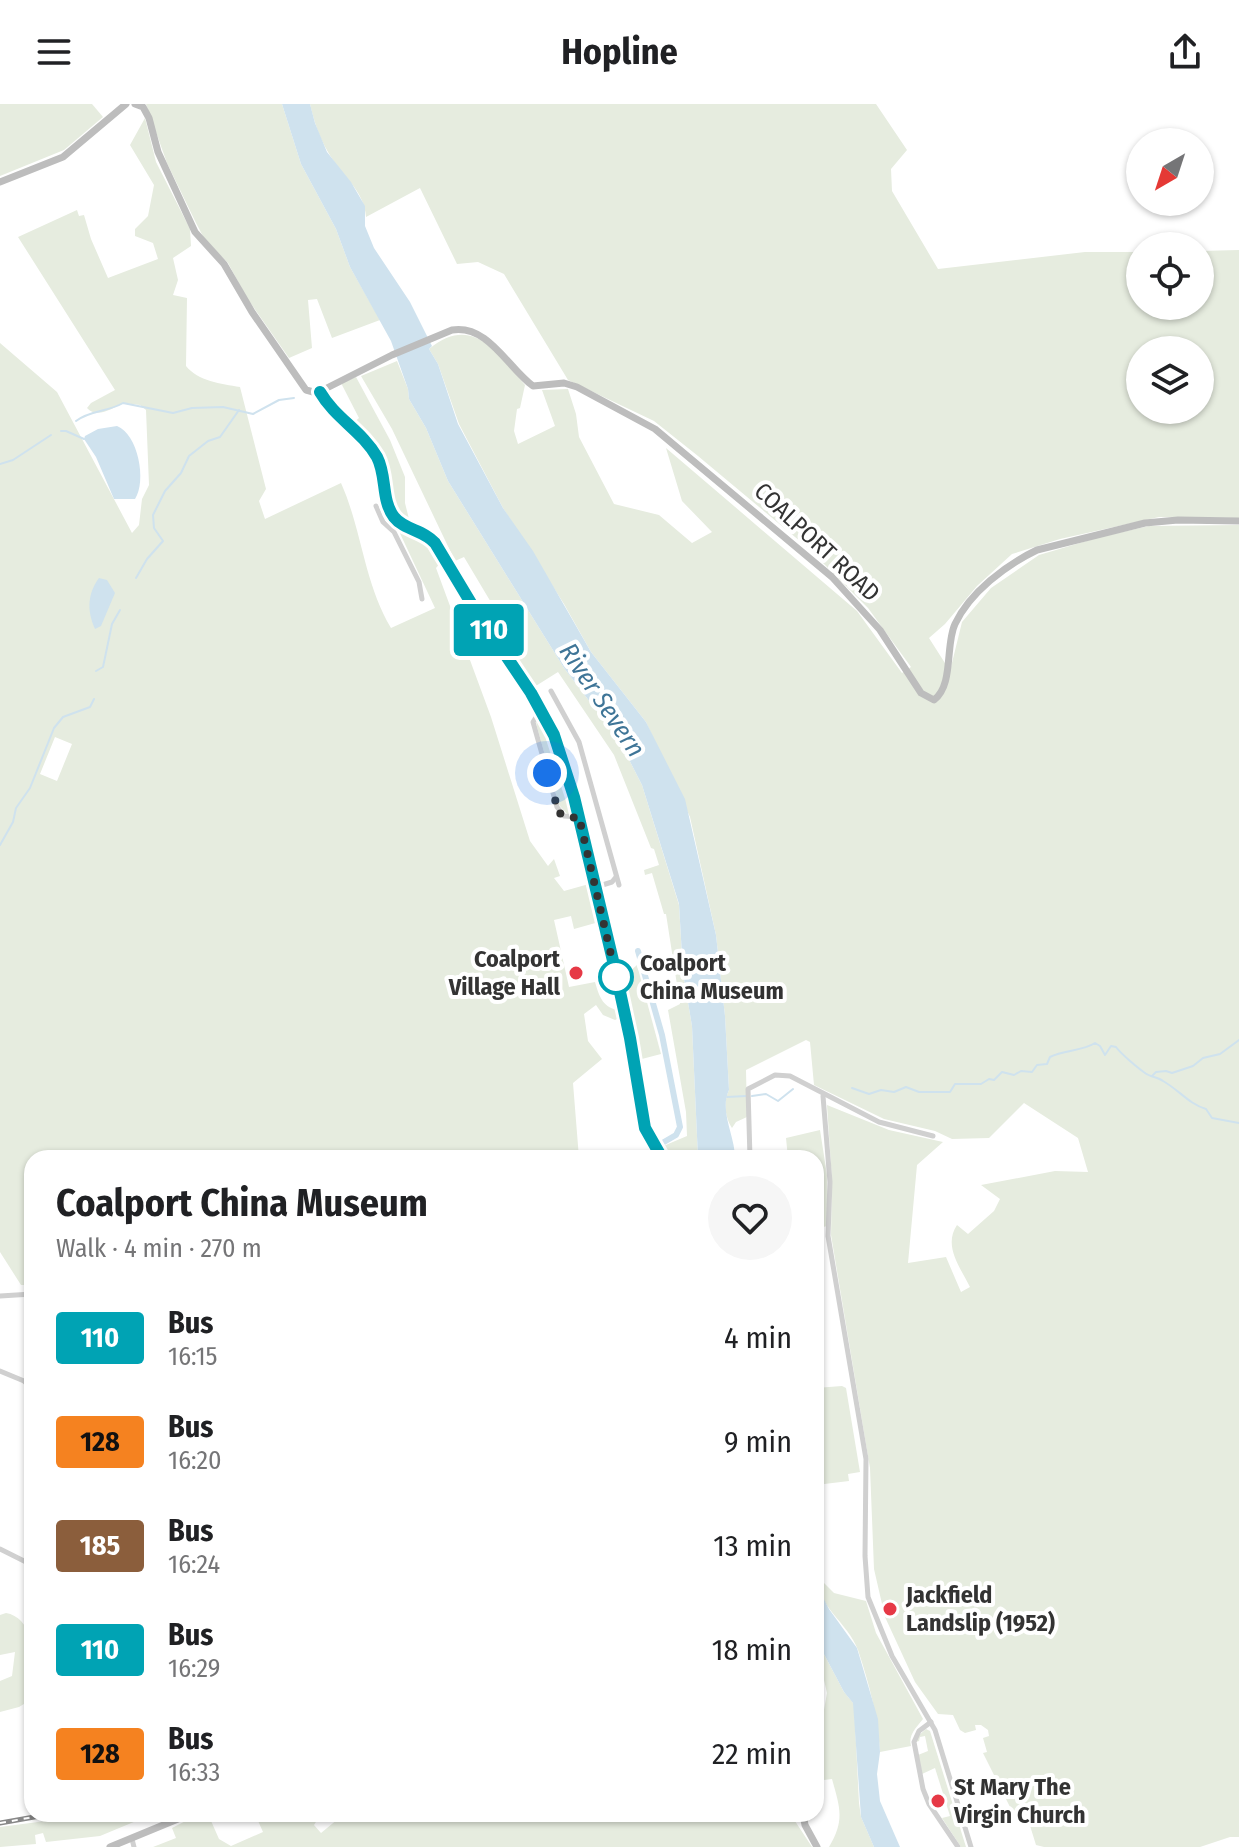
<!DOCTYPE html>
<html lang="en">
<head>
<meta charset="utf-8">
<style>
	:root { --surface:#fff; --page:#f6f6f6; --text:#202124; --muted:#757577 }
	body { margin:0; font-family:"Fira Sans Condensed",sans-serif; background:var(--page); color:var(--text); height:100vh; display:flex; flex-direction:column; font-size:30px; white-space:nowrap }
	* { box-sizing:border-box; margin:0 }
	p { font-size:26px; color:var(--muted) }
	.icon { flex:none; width:44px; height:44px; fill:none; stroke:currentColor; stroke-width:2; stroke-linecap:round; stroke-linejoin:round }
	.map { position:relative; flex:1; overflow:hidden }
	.details { position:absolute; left:24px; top:1046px; width:800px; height:672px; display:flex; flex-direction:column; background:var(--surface); border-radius:24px; box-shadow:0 2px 6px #0004 }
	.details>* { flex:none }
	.badge { padding:0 16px; border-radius:6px; font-size:28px; line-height:52px }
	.needle { width:52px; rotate:219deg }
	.tools { position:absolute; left:1126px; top:24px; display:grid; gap:16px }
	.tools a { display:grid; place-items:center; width:88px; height:88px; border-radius:50%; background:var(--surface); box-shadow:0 2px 6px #0004; font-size:40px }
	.you { position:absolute; width:40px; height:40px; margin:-20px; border:6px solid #fff; border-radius:50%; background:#1a73e8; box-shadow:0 0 0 12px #1a73e833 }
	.map>.badge { position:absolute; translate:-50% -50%; box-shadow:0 0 0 4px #fff }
	.round { display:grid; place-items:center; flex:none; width:84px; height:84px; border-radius:42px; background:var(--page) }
	.head { display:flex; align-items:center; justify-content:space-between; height:136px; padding:0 32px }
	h1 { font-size:38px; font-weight:700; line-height:60px }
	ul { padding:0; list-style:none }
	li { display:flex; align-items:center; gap:24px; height:104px; padding:0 32px }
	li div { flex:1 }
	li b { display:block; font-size:30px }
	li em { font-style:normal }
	li .badge { min-width:88px; font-weight:700; text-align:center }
	header { display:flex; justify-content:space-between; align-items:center; height:104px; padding:0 32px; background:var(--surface); font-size:36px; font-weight:700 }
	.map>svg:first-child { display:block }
</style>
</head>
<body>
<header><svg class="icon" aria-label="menu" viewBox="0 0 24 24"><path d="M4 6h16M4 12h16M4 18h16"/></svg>Hopline<svg class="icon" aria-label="share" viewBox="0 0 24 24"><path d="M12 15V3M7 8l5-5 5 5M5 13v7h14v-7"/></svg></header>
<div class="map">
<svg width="1239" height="1743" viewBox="0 0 1239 1743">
	<rect width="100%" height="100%" fill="#fff"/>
	<g fill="#e6ecdf" fill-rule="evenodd">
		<polygon points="0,0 92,0 103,13 64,46 0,72"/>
		<polygon points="146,0 282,0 301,60 336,125 350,163 380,216 332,234 317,195 308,196 312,244 289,254 247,194 228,159 204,134 196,119 167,59"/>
		<path d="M 310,0 L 876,0 L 907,46 L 891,65 L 892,87 L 938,165 L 1085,148 L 1140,148 L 1140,202 L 1200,202 L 1200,147 L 1239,146 L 1239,414 L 1159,413 L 1060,435 L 1012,450 L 977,482 L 945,520 L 929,534 L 950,567 L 962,518 L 991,484 L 1039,451 L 1100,433 L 1149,422 L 1239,421 L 1239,1733 L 1230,1733 L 1200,1743 L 1044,1743 L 1036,1741 L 1027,1712 L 1014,1711 L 983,1649 L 987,1648 L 983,1634 L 989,1632 L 988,1626 L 981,1621 L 975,1621 L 976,1626 L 965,1629 L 960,1626 L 953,1611 L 938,1610 L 915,1578 L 885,1513 L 874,1465 L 870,1364 L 831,1131 L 832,1076 L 827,1001 L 889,1026 L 943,1038 L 917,1061 L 908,1159 L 946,1153 L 961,1188 L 970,1183 C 960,1163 943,1142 957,1121 L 968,1130 L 994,1107 L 1000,1095 L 981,1081 L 1055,1067 L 1088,1068 L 1078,1034 L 1024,999 L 989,1034 L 952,1035 L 935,1027 L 884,1015 L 814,981 L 810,938 L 806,936 L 746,966 L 747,1013 L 736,1018 L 732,1024 C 725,1013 723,998 729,986 L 725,912 L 716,831 L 690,713 L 646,618 L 591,548 L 564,500 L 503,404 L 459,320 L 438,260 L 429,245 C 473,209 497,249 525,281 L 520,304 L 517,305 L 514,327 L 518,340 L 555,322 L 542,286 L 568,285 L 576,310 L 579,333 L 614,400 L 659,411 L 692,439 L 712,428 L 682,397 L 666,344 L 857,507 L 902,569 L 911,563 L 868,504 L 807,443 L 698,352 L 654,317 L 568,276 L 504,170 L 478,158 L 457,160 L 420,84 L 366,113 C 365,87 340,70 328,48 C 319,33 314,17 310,0 ZM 1140,246 L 1200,246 L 1200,306 L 1140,306 Z"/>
		<path d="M 145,14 L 156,58 L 190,125 L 191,142 L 173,154 L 178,176 L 173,191 L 187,194 L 186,262 C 198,277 221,280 240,283 L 266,385 L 259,397 L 265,415 L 341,379 C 362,426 364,479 391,524 L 435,504 L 397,423 L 429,437 L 442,457 L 436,464 L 491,613 L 530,737 L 548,762 L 554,755 L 560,772 L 554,774 L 564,787 L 589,780 L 599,818 L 574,825 L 571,812 L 554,816 L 569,883 L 595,878 C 600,895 603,903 620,907 L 621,913 L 615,916 L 603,911 L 596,901 L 584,910 L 588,937 L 602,955 L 573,979 L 579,1054 L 32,1054 L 32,1181 L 21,1181 L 0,1148 L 0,239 L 57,288 L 132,429 L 139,421 L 142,395 L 149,381 L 146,306 L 140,301 L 123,299 C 113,304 97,315 87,304 L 91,299 L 115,286 L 18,133 L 77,106 L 79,112 L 84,111 L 91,135 L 108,174 L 158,155 L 153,139 L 135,132 L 135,125 L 148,112 L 154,81 L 130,41 ZM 55,633 L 72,640 L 57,677 L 40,670 Z"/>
		<polygon points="397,257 408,285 409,295 426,324 448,377 564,564 619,636 642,681 679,801 683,869 692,922 698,1054 668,1054 661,1043 687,1032 686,1008 668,906 680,900 666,810 664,810 652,769 645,771 644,766 659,761 654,745 651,744 614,651 558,568 531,585 507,549 517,542 464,453 455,457 392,325 361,272"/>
		<path d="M 356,273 L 390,336 L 405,373 L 405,399 L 410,419 C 384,414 389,373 380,354 C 374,339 363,330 352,320 L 359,314 L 341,279 Z"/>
		<path d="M 540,614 C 561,638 567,677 574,708 L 568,711 L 559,701 L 537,623 L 536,617 Z"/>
		<polygon points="637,861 661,950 638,956 621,875"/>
		<polygon points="820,1026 827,1071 827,1122 816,1125 816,1054 788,1054 786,1034"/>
		<polygon points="842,1282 846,1284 860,1368 848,1370 849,1377 816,1381 816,1284"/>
		<path d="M 816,1471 L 834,1489 L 866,1497 L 876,1529 L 923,1615 C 916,1624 908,1631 911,1642 L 880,1648 C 878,1613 869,1579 858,1546 C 848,1519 816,1501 816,1471 Z"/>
		<path d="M 6,1509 C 18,1511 27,1521 29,1533 L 32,1533 L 32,1595 L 19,1603 L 0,1608 L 0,1577 L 12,1572 L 15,1548 L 0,1551 L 0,1511 Z"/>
		<path d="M 816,1535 L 844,1588 L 854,1600 L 859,1699 L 861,1713 L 874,1743 L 829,1743 C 845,1716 840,1704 832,1675 L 816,1677 L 816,1650 L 827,1589 L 824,1576 L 816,1562 Z"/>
		<polygon points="926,1625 930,1627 966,1743 961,1743 942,1714 950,1712 935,1664 922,1670 918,1651 928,1647 925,1632 920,1633 919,1637 916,1638 918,1632"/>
		<polygon points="75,1710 153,1710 100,1732 46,1738 43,1729 35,1731 36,1740 0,1743 0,1723 53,1716"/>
		<polygon points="199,1710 208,1710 219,1735 231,1742 263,1728 255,1710 321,1710 314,1721 321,1729 344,1710 796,1710 795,1717 812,1743 153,1743 176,1734 172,1724"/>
	</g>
	<g fill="#cfe2ee">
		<path d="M 282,0 L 310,0 L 315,19 L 327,48 L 351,78 L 365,102 L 365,122 L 374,144 L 410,198 L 432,242 L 429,245 L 438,260 L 458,320 L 503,404 L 533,447 L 591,548 L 646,618 L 685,695 L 716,831 L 725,912 L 729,986 C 719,1007 735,1032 735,1054 L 698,1054 L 692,922 L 683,869 L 679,800 L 642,681 L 619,636 L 564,564 L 448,377 L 426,324 L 409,295 L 408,285 L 391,237 L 350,163 L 336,125 L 301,60 Z"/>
		<path d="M 117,322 C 138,330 147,377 135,395 L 114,395 L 96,353 L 84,335 L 85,332 L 98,325 Z"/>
		<path d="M 99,474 L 107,476 L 115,489 L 101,522 L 95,525 C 87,508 87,490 99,474 Z"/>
		<polygon points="816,1480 829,1505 857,1544 878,1615 880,1648 877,1670 880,1697 900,1743 874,1743 861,1713 853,1599 844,1588 816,1535"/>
	</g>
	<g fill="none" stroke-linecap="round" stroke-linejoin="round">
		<g stroke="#cfe2ee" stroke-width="2">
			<path d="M 76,317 C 90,306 108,308 123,299 L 173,309 L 192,304 L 223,303 L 253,310 L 279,296 L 294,294"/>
			<polyline points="61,327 66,327 84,335"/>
			<polyline points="0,360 13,356 51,331"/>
			<polyline points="136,474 147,455 163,437 154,424 153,411 165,387 181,369 189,352 208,337 220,333 239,306"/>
			<polyline points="96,567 103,563 112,520 120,506"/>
			<polyline points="0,741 13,718 16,704 30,684 54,624 63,613 90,603 94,595"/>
			<polyline points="1152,972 1156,968 1166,967 1172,969 1193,962 1203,954 1220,950 1239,936"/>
			<path d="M 852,984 L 869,990 L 881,986 L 894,988 L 906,983 L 919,988 L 950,988 L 955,980 L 981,980 L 989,975 L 994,976 L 1002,968 L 1014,971 L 1021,967 L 1032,968 L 1037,961 L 1047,960 L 1050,953 C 1064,946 1083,947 1095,939 L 1100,942 L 1105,951 L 1111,942 L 1116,943 C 1121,950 1138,964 1145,969 C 1150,973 1158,973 1163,977 C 1179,986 1189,1000 1206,1005 L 1212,1014 L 1239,1019"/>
			<polyline points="752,992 766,990 778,997 793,985"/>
			<polyline points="727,993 746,992"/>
		</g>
		<polyline stroke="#cfe2ee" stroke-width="6" points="638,847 662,931 680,1023 676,1031 664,1038"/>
		<g stroke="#d0d0d0" stroke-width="5">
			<polyline points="376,402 383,418 394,428 419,478 422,495"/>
			<polyline points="551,587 579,638 619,781"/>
			<polyline points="540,607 533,618 557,703 564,712 579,713"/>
			<polyline points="596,783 612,778 616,773"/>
			<polyline points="823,992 830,1078 828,1132 866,1355 865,1452 868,1493 892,1552 935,1626 971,1743"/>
			<polyline points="750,1054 748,985 775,971 790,972 879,1018 933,1032"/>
			<polyline points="0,1192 32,1190"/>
			<polyline points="0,1267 24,1277 32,1284"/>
			<polyline points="0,1445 32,1461"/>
			<polyline points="931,1618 919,1627 914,1638 923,1685 929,1700 958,1743"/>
			<polyline points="132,1735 134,1743"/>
		</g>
		<g stroke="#bdbdbd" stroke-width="7">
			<path d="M 135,0 L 143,3 L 149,14 L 158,48 L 195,128 L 224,160 L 252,208 L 306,286 L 317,289 L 392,251 L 452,226 C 488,220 508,264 533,282 L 564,279 L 577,283 L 655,325 L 832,473 L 880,526 L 921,589 L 934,596 C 954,581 945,541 955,520 C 970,488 1006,461 1037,446 L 1145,419 L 1178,416 L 1239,417"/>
			<polyline points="0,78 63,53 126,0"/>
			<path d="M 320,288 C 335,314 363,327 377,353 C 387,372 381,396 394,413 C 404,426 424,426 435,439 L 474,504 L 531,589 L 554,631 L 569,673 L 615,865 L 630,934 L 645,1024 L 662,1054"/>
			<polyline points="816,1583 816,1612"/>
			<polyline points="803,1710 805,1721 817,1743"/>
			<polyline points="110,1743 190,1710"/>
		</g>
		<defs>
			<polyline id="rail" points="0,1719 51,1710"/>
		</defs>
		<use href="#rail" stroke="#888" stroke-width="5"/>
		<use href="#rail" stroke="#fff" stroke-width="2" stroke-dasharray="6" stroke-linecap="butt"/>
	</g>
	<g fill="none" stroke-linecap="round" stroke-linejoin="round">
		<defs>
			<path id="line" d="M 320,288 C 335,314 362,327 377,353 C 387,372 381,396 394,413 C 404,426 424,426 435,439 L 474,504 L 531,589 L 554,631 L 574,693 L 615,865 L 630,934 L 645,1024 L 662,1054"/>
		</defs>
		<use href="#line" stroke="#fff" stroke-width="18"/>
		<use href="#line" stroke="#00a3b4" stroke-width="12"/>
		<polyline stroke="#333" stroke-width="8" stroke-dasharray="0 14.4" points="547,669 559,709 570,714 579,713 618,881 616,873"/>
	</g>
	<g fill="#e63946" stroke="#fff" stroke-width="3">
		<circle cx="576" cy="869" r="8"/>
		<circle cx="890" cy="1505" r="8"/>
		<circle cx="938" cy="1697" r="8"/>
	</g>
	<circle fill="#fff" stroke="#00a3b4" stroke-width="4" cx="616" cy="873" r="16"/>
	<g text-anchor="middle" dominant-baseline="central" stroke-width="8" stroke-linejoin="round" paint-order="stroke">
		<g font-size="24" fill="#333" stroke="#fff">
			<text transform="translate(817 438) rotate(43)">COALPORT ROAD</text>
		</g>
		<g font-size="24" font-weight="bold" fill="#333" stroke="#fff" text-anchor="start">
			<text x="560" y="855" text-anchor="end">Coalport<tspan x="560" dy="28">Village Hall</tspan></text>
			<text x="906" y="1491">Jackfield<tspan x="906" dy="28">Landslip (1952)</tspan></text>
			<text x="954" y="1683">St Mary The<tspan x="954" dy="28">Virgin Church</tspan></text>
		</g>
		<g font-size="24" font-weight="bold" fill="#333" stroke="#fff" text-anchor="start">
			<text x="640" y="859">Coalport<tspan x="640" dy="28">China Museum</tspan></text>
		</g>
		<g font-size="26" font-style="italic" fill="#3f7597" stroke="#fff">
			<text transform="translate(602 596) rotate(56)">River Severn</text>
		</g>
	</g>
</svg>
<div class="tools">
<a><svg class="needle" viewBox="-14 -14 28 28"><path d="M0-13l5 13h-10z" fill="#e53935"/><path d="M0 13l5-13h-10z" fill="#757577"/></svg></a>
<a><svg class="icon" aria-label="locate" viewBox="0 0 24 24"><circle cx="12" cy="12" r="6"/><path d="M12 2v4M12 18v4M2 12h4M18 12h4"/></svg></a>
<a><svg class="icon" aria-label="layers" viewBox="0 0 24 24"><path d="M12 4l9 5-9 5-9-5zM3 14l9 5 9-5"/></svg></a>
</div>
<div class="you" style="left:547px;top:669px"></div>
<b class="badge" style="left:489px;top:526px;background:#00a3b4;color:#fff">110</b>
<section class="details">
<div class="head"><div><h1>Coalport China Museum</h1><p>Walk · 4 min · 270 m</p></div><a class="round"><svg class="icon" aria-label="heart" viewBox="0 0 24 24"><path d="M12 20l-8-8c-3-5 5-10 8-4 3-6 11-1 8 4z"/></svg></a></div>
<ul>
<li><span class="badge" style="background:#00a3b4;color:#fff">110</span><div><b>Bus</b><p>16:15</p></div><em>4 min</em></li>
<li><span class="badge" style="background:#f58220;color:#111">128</span><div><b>Bus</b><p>16:20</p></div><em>9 min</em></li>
<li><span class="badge" style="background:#8b5e3c;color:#fff">185</span><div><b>Bus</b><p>16:24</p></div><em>13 min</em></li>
<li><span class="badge" style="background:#00a3b4;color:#fff">110</span><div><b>Bus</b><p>16:29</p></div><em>18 min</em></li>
<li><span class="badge" style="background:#f58220;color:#111">128</span><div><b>Bus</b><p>16:33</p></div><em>22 min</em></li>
</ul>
</section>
</div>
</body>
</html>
